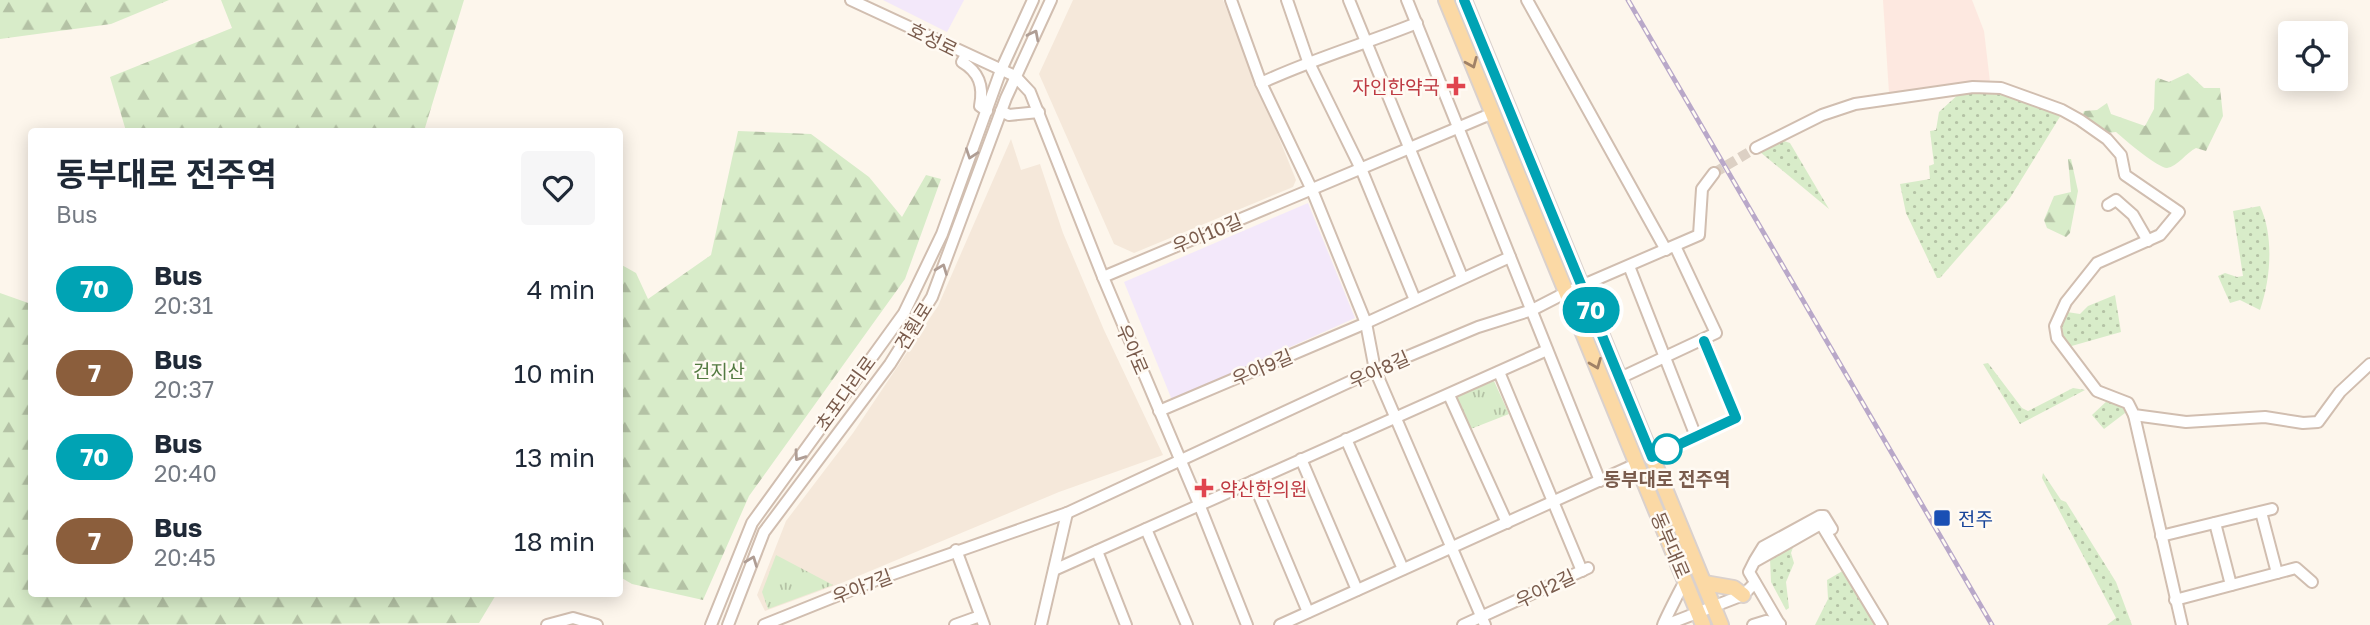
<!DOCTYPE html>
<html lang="en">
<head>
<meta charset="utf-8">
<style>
	:root { --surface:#fff; --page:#f6f6f7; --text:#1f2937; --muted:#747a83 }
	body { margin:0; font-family:"Golos Text","Noto Sans KR",sans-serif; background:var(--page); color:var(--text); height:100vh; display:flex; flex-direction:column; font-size:26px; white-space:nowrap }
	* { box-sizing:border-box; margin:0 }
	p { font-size:23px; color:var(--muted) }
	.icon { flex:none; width:38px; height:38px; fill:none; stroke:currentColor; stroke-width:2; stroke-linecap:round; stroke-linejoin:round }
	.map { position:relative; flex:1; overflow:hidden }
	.panel { position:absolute; left:28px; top:128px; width:595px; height:469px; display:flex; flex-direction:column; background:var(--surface); border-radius:7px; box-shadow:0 4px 18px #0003 }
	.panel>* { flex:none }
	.badge { padding:0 14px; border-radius:23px; font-size:24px; line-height:46px }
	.fabs { position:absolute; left:2278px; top:21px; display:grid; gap:14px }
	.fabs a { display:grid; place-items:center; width:70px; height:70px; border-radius:7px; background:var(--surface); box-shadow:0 4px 18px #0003; font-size:35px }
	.map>.badge { position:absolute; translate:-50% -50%; box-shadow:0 0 0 4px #fff }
	.round { display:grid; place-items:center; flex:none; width:74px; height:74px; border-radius:7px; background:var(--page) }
	.head { display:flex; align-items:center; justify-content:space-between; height:119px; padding:0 28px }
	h1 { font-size:33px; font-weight:700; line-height:52px }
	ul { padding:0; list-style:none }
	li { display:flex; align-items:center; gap:21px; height:84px; padding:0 28px }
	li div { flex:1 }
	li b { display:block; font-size:26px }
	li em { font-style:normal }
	li .badge { min-width:77px; font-weight:700; text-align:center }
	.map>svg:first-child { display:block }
</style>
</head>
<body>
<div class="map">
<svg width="2370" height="625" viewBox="0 0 2370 625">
	<defs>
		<pattern id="grass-dots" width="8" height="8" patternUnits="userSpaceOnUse" patternTransform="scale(1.75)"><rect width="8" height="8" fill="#d8ecc9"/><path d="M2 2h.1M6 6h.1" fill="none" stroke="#b4c2a5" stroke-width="1.8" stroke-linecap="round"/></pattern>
		<pattern id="forest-firs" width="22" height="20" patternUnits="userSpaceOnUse" patternTransform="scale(1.75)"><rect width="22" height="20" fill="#d8ecc9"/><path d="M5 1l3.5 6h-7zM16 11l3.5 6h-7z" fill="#b4c2a5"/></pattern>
		<pattern id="park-tufts" width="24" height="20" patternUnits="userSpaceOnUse" patternTransform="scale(1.75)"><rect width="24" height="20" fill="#d8ecc9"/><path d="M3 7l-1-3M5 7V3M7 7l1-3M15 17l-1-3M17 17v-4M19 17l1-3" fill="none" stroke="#b4c2a5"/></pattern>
	</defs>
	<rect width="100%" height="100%" fill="#fdf6ec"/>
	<g fill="#f5e8da">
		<polygon points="1073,0 1223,0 1296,180 1293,187 1134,253 1114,244 1039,74"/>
		<polygon points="1011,139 1021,170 1040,164 1063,233 1104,330 1163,455 1059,492 844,582 765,611 757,595 786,521 853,433 938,306"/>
	</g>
	<polygon fill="#fde8e0" points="1883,0 1972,0 1984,31 1990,82 1889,93"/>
	<g fill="#f3e8fa">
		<polygon points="883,0 964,0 947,32"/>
		<polygon points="1308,203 1355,318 1172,400 1124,282"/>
	</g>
	<g fill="url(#grass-dots)">
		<polygon points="1961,92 2003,93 2061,115 2010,198 1940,278 1937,278 1906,213 1900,184 1930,179 1929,166 1934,164 1930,131 1936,130 1939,112"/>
		<polygon points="1781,140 1790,143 1829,209 1760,152"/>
		<path d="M 2260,206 C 2274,236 2271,278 2260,310 L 2240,300 L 2230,303 L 2218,276 L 2225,273 L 2237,277 L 2243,276 L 2233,211 Z"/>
		<path d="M 2115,295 L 2121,332 L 2068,347 C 2058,333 2058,326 2067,312 L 2080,314 L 2088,306 Z"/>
		<polygon points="1988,363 2022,408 2028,411 2073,388 2085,390 2020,424 1983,364"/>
		<polygon points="2109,399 2124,405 2125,413 2104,429 2092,415"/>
		<polygon points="2043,473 2061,500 2066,502 2116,582 2132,625 2107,625 2116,618 2042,478"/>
		<polygon points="1795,542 1791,553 1794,563 1786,582 1789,608 1786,610 1771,582 1770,559"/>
		<polygon points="1846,569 1877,625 1815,625 1828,599 1827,580"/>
	</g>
	<g fill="url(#forest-firs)">
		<polygon points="0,0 169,0 111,24 0,39"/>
		<polygon points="221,0 464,0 424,131 126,131 110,77 232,28"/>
		<path d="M 2188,73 L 2204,88 L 2220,88 L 2223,116 L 2206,151 L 2196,148 C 2187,152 2177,167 2167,168 C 2158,168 2125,140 2116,132 L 2105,133 L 2082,117 L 2084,111 L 2097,110 L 2107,103 L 2111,114 L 2145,126 L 2154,109 L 2155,81 L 2158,78 L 2169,82 Z"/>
		<polygon points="738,131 811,134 869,177 902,217 926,175 941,179 905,279 749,496 703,600 632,584 620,577 620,264 636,273 648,299 711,255"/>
		<polygon points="2068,159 2071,159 2078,191 2070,233 2066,237 2047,228 2044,220 2054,196 2071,192"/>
		<polygon points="0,293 31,304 32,593 497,593 479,623 0,625"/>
	</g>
	<g fill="url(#park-tufts)">
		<polygon points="1494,381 1509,414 1468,430 1455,397"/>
		<polygon points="776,555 833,585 768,609 762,592"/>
	</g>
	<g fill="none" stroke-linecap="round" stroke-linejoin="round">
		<polyline stroke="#dcd0c4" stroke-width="10" stroke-dasharray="10 5" stroke-linecap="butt" points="1714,173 1756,148"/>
		<defs>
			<g id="minor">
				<polyline points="851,0 1015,76 1030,92 1103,277 1199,504 1247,625"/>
				<polyline points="1231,0 1261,83 1312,190 1366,323 1375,370 1485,625"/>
				<polyline points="1287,0 1308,61 1362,171 1415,300"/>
				<polyline points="1349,0 1462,277"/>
				<polyline points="1407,0 1600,481"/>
				<polyline points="1527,0 1666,250"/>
				<path d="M 966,55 L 962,62 C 979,72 984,86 980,106 L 987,111"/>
				<path d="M 1261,83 C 1312,59 1365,44 1417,23"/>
				<polyline points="1001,111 1009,115 1039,112"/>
				<polyline points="1756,148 1822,115 1855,104 1973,87 2001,88 2062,110 2080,120 2107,139 2121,155 2125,175 2179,212 2160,235 2097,263 2066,302 2055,326 2057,338 2097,391 2128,403 2134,415 2186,422 2265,417 2303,423 2318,422 2340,392 2370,364"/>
				<polyline points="2108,205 2116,200 2133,215 2148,241"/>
				<polyline points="1629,266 1695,434"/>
				<polyline points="1103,277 1493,113"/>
				<polyline points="1499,372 1582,571"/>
				<polyline points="1620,378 1716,333 1675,246"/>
				<polyline points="1449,395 1507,523"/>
				<polyline points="1159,411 1366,323 1510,257"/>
				<polyline points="2134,415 2182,625"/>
				<polyline points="1346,439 1403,569"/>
				<polyline points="1652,457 1736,418 1705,341"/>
				<polyline points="1301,459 1357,590"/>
				<polyline points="1253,481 1308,612"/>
				<polyline points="2261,512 2277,573"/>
				<polyline points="2215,523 2231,585"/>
				<polyline points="1146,529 1187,625"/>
				<polyline points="2161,536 2272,509"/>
				<polyline points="956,550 984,625"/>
				<polyline points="1097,551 1126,625"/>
				<polyline points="1755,560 1763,547 1820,516 1824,516 1832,529"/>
				<polyline points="1054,570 1547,350"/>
				<polyline points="2175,600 2296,568 2312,582"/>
				<polyline points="547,625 573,618 597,625"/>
				<polyline points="711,625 752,523 904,313 942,234 1001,70 1033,0"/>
				<polyline points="728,625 764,532 890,364 932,297 1006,98 1051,0"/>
				<polyline points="764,625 876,580 1067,513 1375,370 1478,327 1532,310 1567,292 1699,235 1702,189 1714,173"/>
				<polyline points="955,625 980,616"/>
				<polyline points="1041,625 1067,513"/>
				<polyline points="1280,625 1636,464"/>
				<polyline points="1463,625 1588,568"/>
				<path d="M 1663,625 C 1665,620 1683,583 1686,580"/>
				<polyline points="1666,625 1743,595 1755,583"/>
				<polyline points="1753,625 1766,621 1780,624"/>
				<polyline points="1780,625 1749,572 1754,562 1821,524 1882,625"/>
			</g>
			<g id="major">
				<polyline points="1446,0 1703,625"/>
				<polyline points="1464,0 1721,625"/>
				<polyline points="1705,583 1734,588 1743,595"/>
			</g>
		</defs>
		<use href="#minor" stroke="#d1beb0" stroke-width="14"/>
		<use href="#major" stroke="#dad1cd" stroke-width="18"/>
		<use href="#minor" stroke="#fff" stroke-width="10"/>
		<use href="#major" stroke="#fbd9a5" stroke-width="14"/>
		<defs>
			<polyline id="rail" points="1628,0 1992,625"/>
		</defs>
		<use href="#rail" stroke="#b9a8c9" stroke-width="5"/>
		<use href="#rail" stroke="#fffaf3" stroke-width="2.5" stroke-dasharray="8" stroke-linecap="butt"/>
	</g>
	<defs><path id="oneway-chevron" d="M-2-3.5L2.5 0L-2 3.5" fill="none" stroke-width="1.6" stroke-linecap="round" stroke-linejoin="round" transform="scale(1.75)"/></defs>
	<g stroke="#af9d94">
		<use href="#oneway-chevron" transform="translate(1034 35) rotate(-63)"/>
		<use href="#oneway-chevron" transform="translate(971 154) rotate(109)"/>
		<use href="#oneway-chevron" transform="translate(942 269) rotate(-69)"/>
		<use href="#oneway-chevron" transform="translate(799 456) rotate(125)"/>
		<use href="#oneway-chevron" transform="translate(752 561) rotate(-69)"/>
	</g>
	<g stroke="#a18267">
		<use href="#oneway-chevron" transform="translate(1472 63) rotate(67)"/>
		<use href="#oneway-chevron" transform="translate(1596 364) rotate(68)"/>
	</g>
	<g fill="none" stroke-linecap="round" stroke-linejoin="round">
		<defs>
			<polyline id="line" points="1464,0 1652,457 1736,418 1704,341"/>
		</defs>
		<use href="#line" stroke="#fff" stroke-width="16"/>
		<use href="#line" stroke="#00a3b4" stroke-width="10"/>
	</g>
	<g fill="#e0444e" stroke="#fffaf3" stroke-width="2.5">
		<path d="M1452.5 75.5h7v7h7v7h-7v7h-7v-7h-7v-7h7z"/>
		<path d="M1200.5 477.5h7v7h7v7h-7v7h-7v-7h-7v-7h7z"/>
	</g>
	<circle fill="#fff" stroke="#00a3b4" stroke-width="3.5" cx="1667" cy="449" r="14"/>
	<rect fill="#1a4fb4" stroke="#fffaf3" stroke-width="2.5" x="1933" y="509" width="18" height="18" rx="3.5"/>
	<g text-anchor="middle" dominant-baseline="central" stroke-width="5" stroke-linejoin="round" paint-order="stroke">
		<g font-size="19" fill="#7a5c4d" stroke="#fffaf3">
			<text transform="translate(933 39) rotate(26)">호성로</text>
			<text transform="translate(1207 233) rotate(-22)">우아10길</text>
			<text transform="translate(913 326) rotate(-58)">견훤로</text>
			<text transform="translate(1133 349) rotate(67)">우아로</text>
			<text transform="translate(1262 367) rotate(-23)">우아9길</text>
			<text transform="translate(1379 369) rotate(-24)">우아8길</text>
			<text transform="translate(845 393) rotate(-54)">초포다리로</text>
			<text transform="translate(1671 545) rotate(67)">동부대로</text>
			<text transform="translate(862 586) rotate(-21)">우아7길</text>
			<text transform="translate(1545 588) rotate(-25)">우아2길</text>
		</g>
		<g font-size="19" fill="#be3a42" stroke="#fffaf3" text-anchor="end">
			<text x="1440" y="86">자인한약국</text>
			<text x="1220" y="488" text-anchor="start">약산한의원</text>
		</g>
		<g font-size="19" fill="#537a41" stroke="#fffaf3">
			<text x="719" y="370">건지산</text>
		</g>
		<g font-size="19" font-weight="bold" fill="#7a5c4d" stroke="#fffaf3">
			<text x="1667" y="478">동부대로 전주역</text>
		</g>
		<g font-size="19" fill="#164399" stroke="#fffaf3" text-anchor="start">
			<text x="1958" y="518">전주</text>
		</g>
	</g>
</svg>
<div class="fabs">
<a><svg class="icon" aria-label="locate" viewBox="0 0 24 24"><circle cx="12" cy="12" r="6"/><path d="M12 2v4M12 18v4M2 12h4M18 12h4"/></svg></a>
</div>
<b class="badge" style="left:1591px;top:310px;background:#00a3b4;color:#fff">70</b>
<section class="panel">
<div class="head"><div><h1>동부대로 전주역</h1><p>Bus</p></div><a class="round"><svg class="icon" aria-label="heart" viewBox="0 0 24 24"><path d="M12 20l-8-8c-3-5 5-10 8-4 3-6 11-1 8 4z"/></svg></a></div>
<ul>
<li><span class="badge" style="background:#00a3b4;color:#fff">70</span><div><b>Bus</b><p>20:31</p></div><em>4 min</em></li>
<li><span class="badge" style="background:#8b5e3c;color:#fff">7</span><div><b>Bus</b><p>20:37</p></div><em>10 min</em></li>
<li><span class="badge" style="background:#00a3b4;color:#fff">70</span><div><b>Bus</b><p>20:40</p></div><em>13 min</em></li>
<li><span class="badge" style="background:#8b5e3c;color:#fff">7</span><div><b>Bus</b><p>20:45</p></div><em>18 min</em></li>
</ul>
</section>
</div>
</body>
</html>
